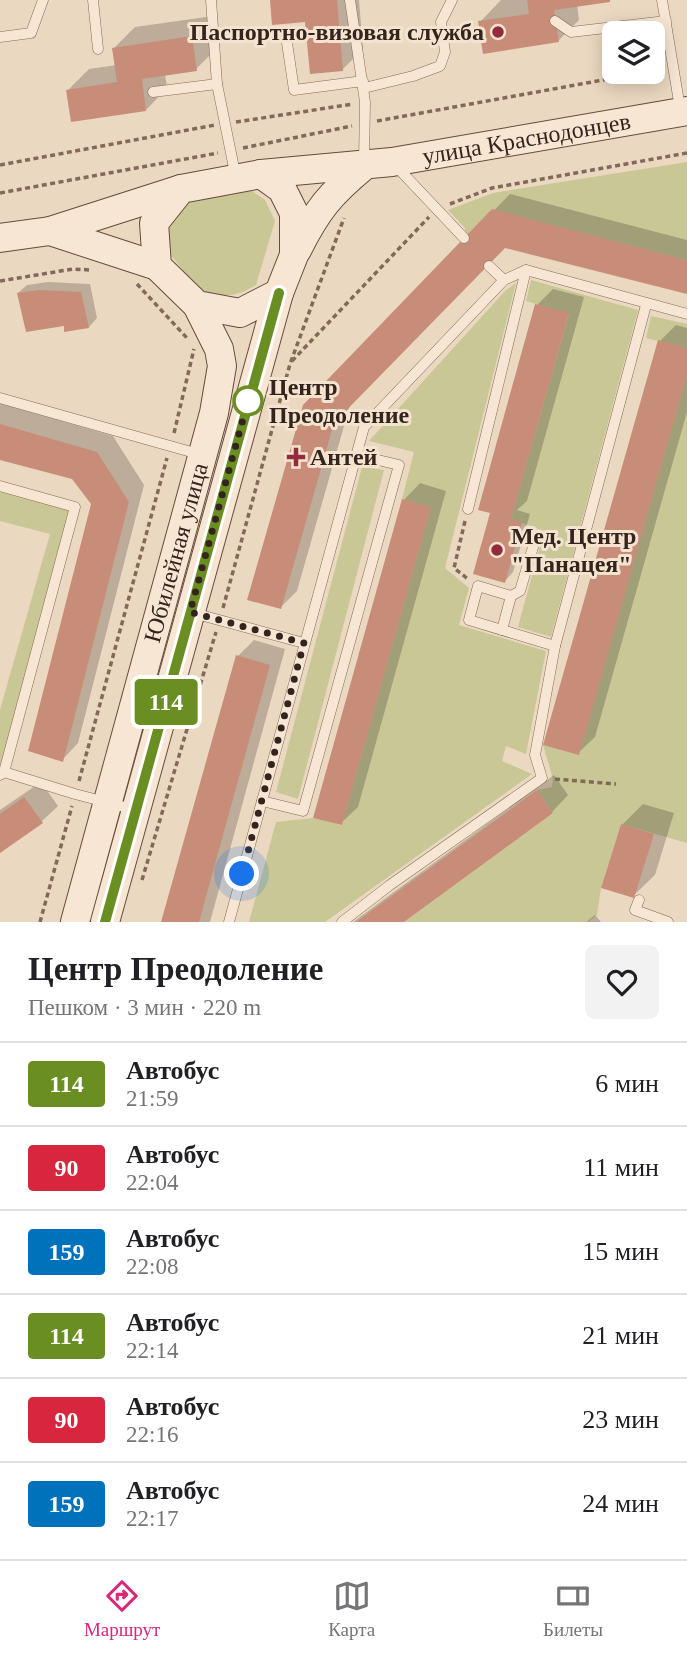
<!DOCTYPE html>
<html lang="ru">
<head>
<meta charset="utf-8">
<style>
	:root { --surface:#fff; --page:#f2f2f2; --text:#202124; --muted:#757577; --line:#e0e0e0; --accent:#db2777 }
	body { margin:0; font-family:"Times New Roman",serif; background:var(--page); color:var(--text); height:100vh; display:flex; flex-direction:column; font-size:26px; white-space:nowrap }
	* { box-sizing:border-box; margin:0 }
	p { font-size:23px; color:var(--muted) }
	.icon { flex:none; width:38px; height:38px; fill:none; stroke:currentColor; stroke-width:2; stroke-linecap:round; stroke-linejoin:round }
	.map { position:relative; height:922px; overflow:hidden }
	.panel { display:flex; flex-direction:column; background:var(--surface); flex:1 }
	.panel>* { flex:none }
	.badge { padding:0 14px; border-radius:5px; font-size:24px; line-height:46px }
	.buttons { position:absolute; left:602px; top:21px; display:grid; gap:14px }
	.buttons a { display:grid; place-items:center; width:63px; height:63px; border-radius:10px; background:var(--surface); box-shadow:0 4px 18px #0003; font-size:35px }
	.you { position:absolute; width:35px; height:35px; margin:-18px; border:5px solid #fff; border-radius:50%; background:#1a73e8; box-shadow:0 0 0 10px #1a73e833 }
	.map>.badge { position:absolute; translate:-50% -50%; box-shadow:0 0 0 4px #fff }
	.round { display:grid; place-items:center; flex:none; width:74px; height:74px; border-radius:10px; background:var(--page) }
	.overview { display:flex; align-items:center; justify-content:space-between; height:119px; padding:0 28px }
	h1 { font-size:33px; font-weight:800; line-height:52px }
	ul { padding:0; list-style:none }
	li { display:flex; align-items:center; gap:21px; height:84px; padding:0 28px; border-top:2px solid var(--line) }
	li div { flex:1 }
	li b { display:block; font-size:26px }
	li em { font-style:normal }
	li .badge { min-width:77px; font-weight:700; text-align:center }
	.dock { display:flex; justify-content:space-around; align-items:center; height:98px; border-top:2px solid var(--line); background:var(--surface); font-size:19px; color:var(--muted) }
	.dock a { display:grid; justify-items:center; gap:4px }
	.dock .current { color:var(--accent) }
	.map>svg:first-child { display:block }
</style>
</head>
<body>
<div class="map">
<svg width="687" height="922" viewBox="0 0 687 922">
	<rect width="100%" height="100%" fill="#ebd8c0"/>
	<g fill="#c9c795">
		<polygon points="687,162 687,260 492,210 464,238 465,228 448,210 493,193"/>
		<polygon points="249,189 265,200 275,221 256,285 243,292 232,295 214,295 201,292 169,253 166,213 174,203"/>
		<polygon points="531,280 638,310 551,637 518,627 544,531 511,519 569,314 526,301"/>
		<polygon points="516,283 445,568 469,588 459,625 546,651 526,754 506,746 502,761 532,774 325,922 249,922 276,822 313,818 342,825 431,507 402,499 414,452 369,441 506,290"/>
		<polygon points="651,316 687,324 687,348 646,338"/>
		<polygon points="687,375 687,843 621,824 601,888 597,915 588,922 404,922 553,813 537,790 552,787 553,779 543,745 579,754"/>
		<polygon points="362,467 384,470 298,799 276,792"/>
		<polygon points="0,486 75,507 0,773 0,710 50,534 0,521"/>
	</g>
	<g fill="#0003">
		<polygon points="271,0 359,0 363,49 342,70 307,21"/>
		<polygon points="501,0 605,0 577,5 579,20 558,41 480,22"/>
		<polygon points="213,16 217,48 196,69 165,74 167,88 146,110 68,90 89,69 117,65 114,48 135,27"/>
		<polygon points="510,194 687,240 687,293 505,246 350,405 297,591 281,607 304,406"/>
		<polygon points="48,282 90,284 97,318 89,327 65,324 18,293 27,285"/>
		<polygon points="553,289 584,297 527,501 517,510 530,514 513,572 505,581 492,512 537,305"/>
		<polygon points="676,325 687,328 687,412 595,737 578,753 660,341"/>
		<polygon points="0,403 113,436 144,485 78,743 62,760 93,503 73,477 0,458"/>
		<polygon points="420,483 446,491 358,807 341,823 404,500"/>
		<polygon points="254,640 285,649 210,922 163,922 238,656"/>
		<polygon points="554,775 568,795 552,812 401,922 353,922"/>
		<polygon points="41,782 58,806 41,822 0,850 0,810"/>
		<polygon points="643,804 674,813 655,875 633,896 622,825"/>
		<polygon points="595,915 601,922 586,922"/>
	</g>
	<g fill="#c88d78">
		<polygon points="270,0 337,0 343,71 310,74 305,22 272,25"/>
		<polygon points="527,0 610,0 610,2 554,10 559,42 483,54 478,21 529,14"/>
		<polygon points="192,36 197,71 142,79 146,111 71,122 66,90 117,82 112,48"/>
		<polygon points="492,209 687,260 687,294 505,248 334,423 281,609 247,600 303,405"/>
		<polygon points="39,290 81,292 89,328 64,332 64,326 26,332 17,293"/>
		<polygon points="535,304 569,313 511,519 522,522 505,583 473,574 490,513 478,510"/>
		<polygon points="658,340 687,348 687,375 579,755 543,745"/>
		<polygon points="0,424 97,452 129,502 63,762 28,751 91,504 72,479 0,460"/>
		<polygon points="402,499 431,507 342,825 313,818"/>
		<polygon points="236,655 270,665 199,922 161,922"/>
		<polygon points="537,790 553,813 404,922 356,922"/>
		<polygon points="24,797 43,823 0,853 0,814"/>
		<polygon points="621,824 654,834 634,898 601,888"/>
	</g>
	<g fill="none" stroke-linecap="round" stroke-linejoin="round">
		<defs>
			<g id="lane">
				<polyline points="93,0 98,49"/>
				<polyline points="211,0 217,84 236,178"/>
				<polyline points="350,0 365,102 364,162"/>
				<polyline points="662,0 680,108"/>
				<polyline points="555,21 571,32 666,21"/>
				<polyline points="286,36 294,90 363,81"/>
				<polyline points="0,37 31,33 43,0"/>
				<polyline points="364,88 413,76 440,66 445,52 441,22 452,0"/>
				<polyline points="153,92 217,84"/>
				<polyline points="395,165 464,238"/>
				<polyline points="489,266 504,280"/>
				<polyline points="0,398 202,455"/>
				<polyline points="0,486 75,507 4,772 0,775"/>
				<polyline points="468,509 526,270"/>
				<polyline points="536,537 520,591 511,596 478,586 469,620 555,646"/>
				<polyline points="193,613 304,643"/>
				<polyline points="502,630 511,596"/>
				<polyline points="4,772 75,794 136,810"/>
				<polyline points="262,801 303,811 399,465 357,455"/>
				<polyline points="639,900 635,910 668,922"/>
				<polyline points="229,922 364,427 504,280 526,270 687,314"/>
				<polyline points="342,922 390,885 542,778 535,755 555,646 646,305"/>
			</g>
			<g id="secondary">
				<polygon points="261,174 282,189 294,213 294,255 279,293 240,313 197,305 157,266 154,223 181,189"/>
				<path id="s1" d="M 261,174 L 392,162 L 687,111"/>
				<polyline points="50,231 157,266"/>
				<polyline points="0,238 50,231 181,189"/>
				<path d="M 297,250 C 317,210 330,194 364,166"/>
				<path id="s2" d="M 75,922 L 214,413 L 222,366 L 219,349 L 197,305"/>
				<polyline points="105,922 279,293"/>
			</g>
		</defs>
		<use href="#lane" stroke="#836959" stroke-width="11"/>
		<use href="#secondary" stroke="#654b3c" stroke-width="30"/>
		<g stroke="#836959" stroke-width="3.5" stroke-dasharray="5 3.5" stroke-linecap="butt">
			<polyline points="377,121 647,72"/>
			<polyline points="236,122 353,104"/>
			<polyline points="243,148 352,126"/>
			<polyline points="0,165 215,125"/>
			<polyline points="0,193 218,153"/>
			<polyline points="450,204 492,188 687,153"/>
			<polyline points="0,281 73,269 91,270"/>
			<polyline points="137,284 187,338"/>
			<polyline points="292,361 429,217"/>
			<polyline points="174,433 194,349"/>
			<polyline points="465,521 454,568 468,579"/>
			<polyline points="223,608 290,364 344,218"/>
			<polyline points="555,779 616,784"/>
			<polyline points="79,781 167,458"/>
			<polyline points="142,880 216,632"/>
			<polyline points="40,922 72,806"/>
		</g>
		<use href="#lane" stroke="#f7e6d3" stroke-width="10"/>
		<use href="#secondary" stroke="#f7e6d3" stroke-width="28"/>
	</g>
	<g fill="none" stroke-linecap="round" stroke-linejoin="round">
		<defs>
			<polyline id="line" points="105,922 279,293"/>
		</defs>
		<use href="#line" stroke="#fff" stroke-width="16"/>
		<use href="#line" stroke="#6b8e23" stroke-width="10"/>
		<polyline stroke="#34241d" stroke-width="7" stroke-dasharray="0 12.6" points="242,874 304,643 190,612 248,401"/>
	</g>
	<g fill="#902c3c" stroke="#f3e3cf" stroke-width="2.5">
		<circle cx="498" cy="32" r="7"/>
		<path d="M292.5 446.5h7v7h7v7h-7v7h-7v-7h-7v-7h7z"/>
		<circle cx="497" cy="550" r="7"/>
	</g>
	<circle fill="#fff" stroke="#6b8e23" stroke-width="3.5" cx="248" cy="401" r="14"/>
	<g text-anchor="middle" dominant-baseline="central" stroke-width="6" stroke-linejoin="round" paint-order="stroke">
		<g font-size="24" font-weight="bold" fill="#34241d" stroke="#f3e3cf" text-anchor="start">
			<text x="484" y="32" text-anchor="end">Паспортно-визовая служба</text>
			<text x="310" y="457">Антей</text>
			<text x="511" y="536">Мед. Центр<tspan x="511" dy="28">"Панацея"</tspan></text>
		</g>
		<g font-size="24" fill="#34241d" stroke="#f3e3cf">
			<text stroke="none"><textPath href="#s1" startOffset="268">улица Краснодонцев</textPath></text>
			<text stroke="none"><textPath href="#s2" startOffset="383">Юбилейная улица</textPath></text>
		</g>
		<g font-size="24" font-weight="bold" fill="#34241d" stroke="#f3e3cf" text-anchor="start">
			<text x="269" y="387">Центр<tspan x="269" dy="28">Преодоление</tspan></text>
		</g>
	</g>
</svg>
<div class="buttons">
<a><svg class="icon" aria-label="layers" viewBox="0 0 24 24"><path d="M12 4l9 5-9 5-9-5zM3 14l9 5 9-5"/></svg></a>
</div>
<div class="you" style="left:242px;top:874px"></div>
<b class="badge" style="left:166px;top:702px;background:#6b8e23;color:#fff">114</b>
</div>
<section class="panel">
<div class="overview"><div><h1>Центр Преодоление</h1><p>Пешком · 3 мин · 220 m</p></div><a class="round"><svg class="icon" aria-label="heart" viewBox="0 0 24 24"><path d="M12 20l-8-8c-3-5 5-10 8-4 3-6 11-1 8 4z"/></svg></a></div>
<ul>
<li><span class="badge" style="background:#6b8e23;color:#fff">114</span><div><b>Автобус</b><p>21:59</p></div><em>6 мин</em></li>
<li><span class="badge" style="background:#d7263d;color:#fff">90</span><div><b>Автобус</b><p>22:04</p></div><em>11 мин</em></li>
<li><span class="badge" style="background:#0072bc;color:#fff">159</span><div><b>Автобус</b><p>22:08</p></div><em>15 мин</em></li>
<li><span class="badge" style="background:#6b8e23;color:#fff">114</span><div><b>Автобус</b><p>22:14</p></div><em>21 мин</em></li>
<li><span class="badge" style="background:#d7263d;color:#fff">90</span><div><b>Автобус</b><p>22:16</p></div><em>23 мин</em></li>
<li><span class="badge" style="background:#0072bc;color:#fff">159</span><div><b>Автобус</b><p>22:17</p></div><em>24 мин</em></li>
</ul>
</section>
<nav class="dock">
<a class="current"><svg class="icon" aria-label="directions" viewBox="0 0 24 24"><path d="M12 3l9 9-9 9-9-9zM9 14v-3h6M13 9l2 2-2 2"/></svg>Маршрут</a>
<a><svg class="icon" aria-label="map" viewBox="0 0 24 24"><path d="M3 6l6-2 6 2 6-2v14l-6 2-6-2-6 2zM9 4v14M15 6v14"/></svg>Карта</a>
<a><svg class="icon" aria-label="tickets" viewBox="0 0 24 24"><path d="M3 7h18v10H3zM15 7v10"/></svg>Билеты</a>
</nav>
</body>
</html>
